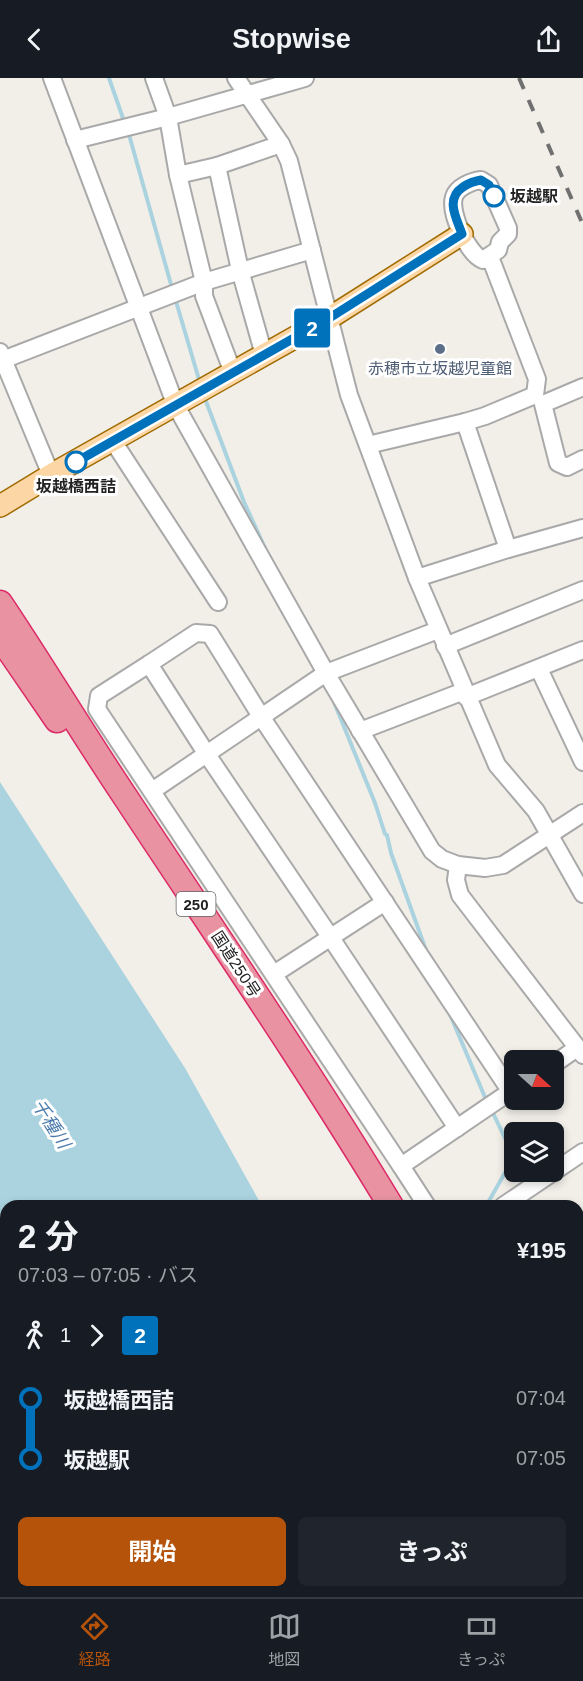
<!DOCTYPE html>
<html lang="ja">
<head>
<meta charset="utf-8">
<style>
	:root { --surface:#171b24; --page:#20242c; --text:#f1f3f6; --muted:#9ea1a6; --line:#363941; --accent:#b45309 }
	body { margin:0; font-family:Helvetica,"Noto Sans JP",sans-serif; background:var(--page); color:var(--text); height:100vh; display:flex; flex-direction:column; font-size:22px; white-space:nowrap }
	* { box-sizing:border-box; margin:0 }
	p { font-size:20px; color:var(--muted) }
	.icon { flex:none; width:33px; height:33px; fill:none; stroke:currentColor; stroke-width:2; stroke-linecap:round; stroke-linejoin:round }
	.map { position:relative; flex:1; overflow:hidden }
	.details { position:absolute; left:0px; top:1122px; width:584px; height:398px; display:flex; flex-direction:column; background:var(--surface); border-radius:18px 18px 0 0; box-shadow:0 3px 9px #0003 }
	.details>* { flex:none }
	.badge { padding:0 12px; border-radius:4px; font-size:21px; line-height:39px }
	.needle { width:39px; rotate:111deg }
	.fabs { position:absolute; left:504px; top:972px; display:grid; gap:12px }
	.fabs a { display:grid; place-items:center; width:60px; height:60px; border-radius:9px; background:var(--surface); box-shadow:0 3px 9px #0003; font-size:30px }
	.map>.badge { position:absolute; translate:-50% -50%; box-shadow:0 0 0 3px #fff }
	.legs { display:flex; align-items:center; gap:9px; height:66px; padding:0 18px; font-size:20px }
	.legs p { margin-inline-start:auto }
	.headline { display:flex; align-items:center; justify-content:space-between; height:102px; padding:0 18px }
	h1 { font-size:33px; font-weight:700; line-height:45px }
	.action { display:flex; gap:12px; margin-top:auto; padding:12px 18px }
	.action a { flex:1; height:69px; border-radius:9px; background:var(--accent); color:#fff; font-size:24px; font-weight:700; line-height:69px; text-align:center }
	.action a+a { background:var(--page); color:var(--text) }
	ul { padding:0 18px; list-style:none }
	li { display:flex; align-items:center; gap:21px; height:60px; font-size:22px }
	li i { display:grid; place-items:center; width:9px; height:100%; margin:0 8px; background:currentColor }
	li i::after { content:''; width:15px; height:15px; margin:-8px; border:4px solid; border-radius:50%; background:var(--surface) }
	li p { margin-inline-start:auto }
	li:first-child i { background:linear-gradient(#0000 50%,currentColor 0) }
	li:last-child i { background:linear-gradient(currentColor 50%,#0000 0) }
	header { display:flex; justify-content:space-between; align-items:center; height:78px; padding:0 18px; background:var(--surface); font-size:27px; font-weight:700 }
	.dock { display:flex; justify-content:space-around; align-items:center; height:84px; border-top:2px solid var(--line); background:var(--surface); font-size:16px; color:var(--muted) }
	.dock a { display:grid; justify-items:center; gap:3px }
	.dock .active { color:var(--accent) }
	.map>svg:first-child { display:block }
</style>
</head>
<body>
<header><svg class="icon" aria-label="back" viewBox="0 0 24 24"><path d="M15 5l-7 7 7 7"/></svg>Stopwise<svg class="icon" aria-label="share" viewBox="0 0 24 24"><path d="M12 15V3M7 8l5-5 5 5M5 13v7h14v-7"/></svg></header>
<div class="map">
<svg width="583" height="1519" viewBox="0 0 583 1519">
	<rect width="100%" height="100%" fill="#f2efe9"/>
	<g fill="#aad3df">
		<polygon points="0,704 185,990 262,1128 6,1128 6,1156 0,1146"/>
		<polygon points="234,1514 538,1514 545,1519 238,1519"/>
	</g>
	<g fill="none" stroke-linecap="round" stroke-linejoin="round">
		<g stroke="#aad3df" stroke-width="4">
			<polyline points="109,0 125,46"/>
			<polyline points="128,53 172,210"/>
			<polyline points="175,220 200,305"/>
			<polyline points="204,318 244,424 265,470"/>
			<polyline points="334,624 375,725 385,756 387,757 391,775 427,875"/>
			<polyline points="449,934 487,1024"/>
			<polyline points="486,1128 514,1079 492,1033"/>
			<polyline points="578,1352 583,1355"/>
		</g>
		<defs>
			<g id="minor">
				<polyline points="52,0 176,328 326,595 432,773 442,781 458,787 485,790 503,787 583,735"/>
				<polyline points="236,0 281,66 289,83 349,317 417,500 497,687 536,733 583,816"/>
				<polyline points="75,62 168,39 154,0"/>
				<polyline points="217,88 240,192 264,277"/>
				<polyline points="178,97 217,88 281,66"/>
				<path d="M 481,102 L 489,107 L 508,150 L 508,156 L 500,164 L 498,172 L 483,182 C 468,176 449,135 454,119 C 457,109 472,103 481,102 Z"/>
				<polyline points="0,274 51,397"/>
				<polyline points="0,283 204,204 178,97 168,39 305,0"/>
				<polyline points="233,295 204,218 204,204 312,172"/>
				<polyline points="583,309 543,326 558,385 567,389 583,381"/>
				<polyline points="465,344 508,471"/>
				<polyline points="113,363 218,524"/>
				<polyline points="368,367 465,344 485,338 535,317 537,301 490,179"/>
				<polyline points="417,500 508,471 583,450"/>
				<polyline points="445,568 583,512"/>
				<polyline points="149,586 99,618 97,631 401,1088 514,1011"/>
				<polyline points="539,591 583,684"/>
				<polyline points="466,619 583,572"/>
				<polyline points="360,653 464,613"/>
				<polyline points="152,713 326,595 438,552"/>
				<polyline points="458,787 456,802 460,817 583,977"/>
				<polyline points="274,896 385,824"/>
				<polyline points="554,986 577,970"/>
				<polyline points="457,1050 331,860 206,675 149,586 196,555 210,556 262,640 511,1014"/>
				<polyline points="401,1088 427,1128"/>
				<polyline points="503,1128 583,1074"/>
				<polyline points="0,1499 6,1508"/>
			</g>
			<g id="major">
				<polyline points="0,428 51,397 331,239 462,156"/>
				<polyline points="0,1293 6,1306"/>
				<polyline points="127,1514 131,1519"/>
			</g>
			<g id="highway">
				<path d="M 0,525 C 43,589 83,656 126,720 C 215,855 307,989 391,1128"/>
				<polyline points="0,559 57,642"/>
				<polyline points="578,1380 583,1385"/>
			</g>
		</defs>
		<use href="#minor" stroke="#a9a9a9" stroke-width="20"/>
		<use href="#major" stroke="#a06b00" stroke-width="24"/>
		<use href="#highway" stroke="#dc2a67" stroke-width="27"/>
		<use href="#minor" stroke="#fff" stroke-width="16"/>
		<use href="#major" stroke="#fcd6a4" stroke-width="21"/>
		<use href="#highway" stroke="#e892a2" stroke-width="24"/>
		<polyline stroke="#707070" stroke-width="4" stroke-dasharray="12 12" stroke-linecap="butt" points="519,0 583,147"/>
	</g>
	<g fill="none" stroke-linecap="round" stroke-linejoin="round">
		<defs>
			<path id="line-1" d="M 76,384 L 331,239 L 462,156 C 456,139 445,121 463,109 C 469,105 475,103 481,102 L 489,107 L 494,118"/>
		</defs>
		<use href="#line-1" stroke="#fff" stroke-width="14"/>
		<use href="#line-1" stroke="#0072bc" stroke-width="9"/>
	</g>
	<g fill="#fff" stroke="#0072bc" stroke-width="3">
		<circle cx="494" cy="118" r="10"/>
		<circle cx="76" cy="384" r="10"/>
	</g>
	<circle fill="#5c6f8a" stroke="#fff" stroke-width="2" cx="440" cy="271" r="6"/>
	<g text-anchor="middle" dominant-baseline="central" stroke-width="6" stroke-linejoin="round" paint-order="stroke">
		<rect fill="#fff" stroke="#646464" stroke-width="1.5" x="176.5" y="814" width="39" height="24" rx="4.5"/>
		<g font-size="15" font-weight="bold" fill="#222">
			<text x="196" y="826">250</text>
		</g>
		<g font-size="16" font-weight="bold" fill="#222" stroke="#fff" text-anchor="start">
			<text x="510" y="118">坂越駅</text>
			<text x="76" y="408" text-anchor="middle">坂越橋西詰</text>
		</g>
		<g font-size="16" fill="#4e5e75" stroke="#fff">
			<text x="440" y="290">赤穂市立坂越児童館</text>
		</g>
		<g font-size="16" fill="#222" stroke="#fff">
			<text transform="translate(236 886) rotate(57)">国道250号</text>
		</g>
		<g font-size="18" font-style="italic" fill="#4a7aab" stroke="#fff">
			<text transform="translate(51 1046) rotate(58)">千種川</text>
		</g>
	</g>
</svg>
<div class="fabs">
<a><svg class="needle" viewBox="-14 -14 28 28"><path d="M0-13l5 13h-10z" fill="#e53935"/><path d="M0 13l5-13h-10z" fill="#9ea1a6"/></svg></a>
<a><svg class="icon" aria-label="layers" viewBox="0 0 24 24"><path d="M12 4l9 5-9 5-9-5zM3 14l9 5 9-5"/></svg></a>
</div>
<b class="badge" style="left:312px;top:250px;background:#0072bc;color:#fff">2</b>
<section class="details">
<div class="headline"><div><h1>2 分</h1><p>07:03 – 07:05 · バス</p></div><b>¥195</b></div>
<div class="legs"><svg class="icon" aria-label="walk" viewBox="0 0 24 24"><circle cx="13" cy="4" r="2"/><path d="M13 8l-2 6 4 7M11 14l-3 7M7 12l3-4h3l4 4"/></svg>1<svg class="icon" aria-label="forward" viewBox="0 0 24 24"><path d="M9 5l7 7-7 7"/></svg><b class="badge" style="background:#0072bc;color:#fff">2</b></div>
<ul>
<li><i style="color:#0072bc"></i><b>坂越橋西詰</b><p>07:04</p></li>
<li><i style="color:#0072bc"></i><b>坂越駅</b><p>07:05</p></li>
</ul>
<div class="action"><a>開始</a><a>きっぷ</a></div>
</section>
</div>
<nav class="dock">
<a class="active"><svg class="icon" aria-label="directions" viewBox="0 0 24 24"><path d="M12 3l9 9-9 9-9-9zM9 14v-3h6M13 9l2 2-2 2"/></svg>経路</a>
<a><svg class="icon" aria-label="map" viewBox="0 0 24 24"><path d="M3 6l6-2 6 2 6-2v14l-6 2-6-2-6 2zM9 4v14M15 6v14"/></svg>地図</a>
<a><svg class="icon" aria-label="tickets" viewBox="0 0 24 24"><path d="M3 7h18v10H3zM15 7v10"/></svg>きっぷ</a>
</nav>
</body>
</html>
